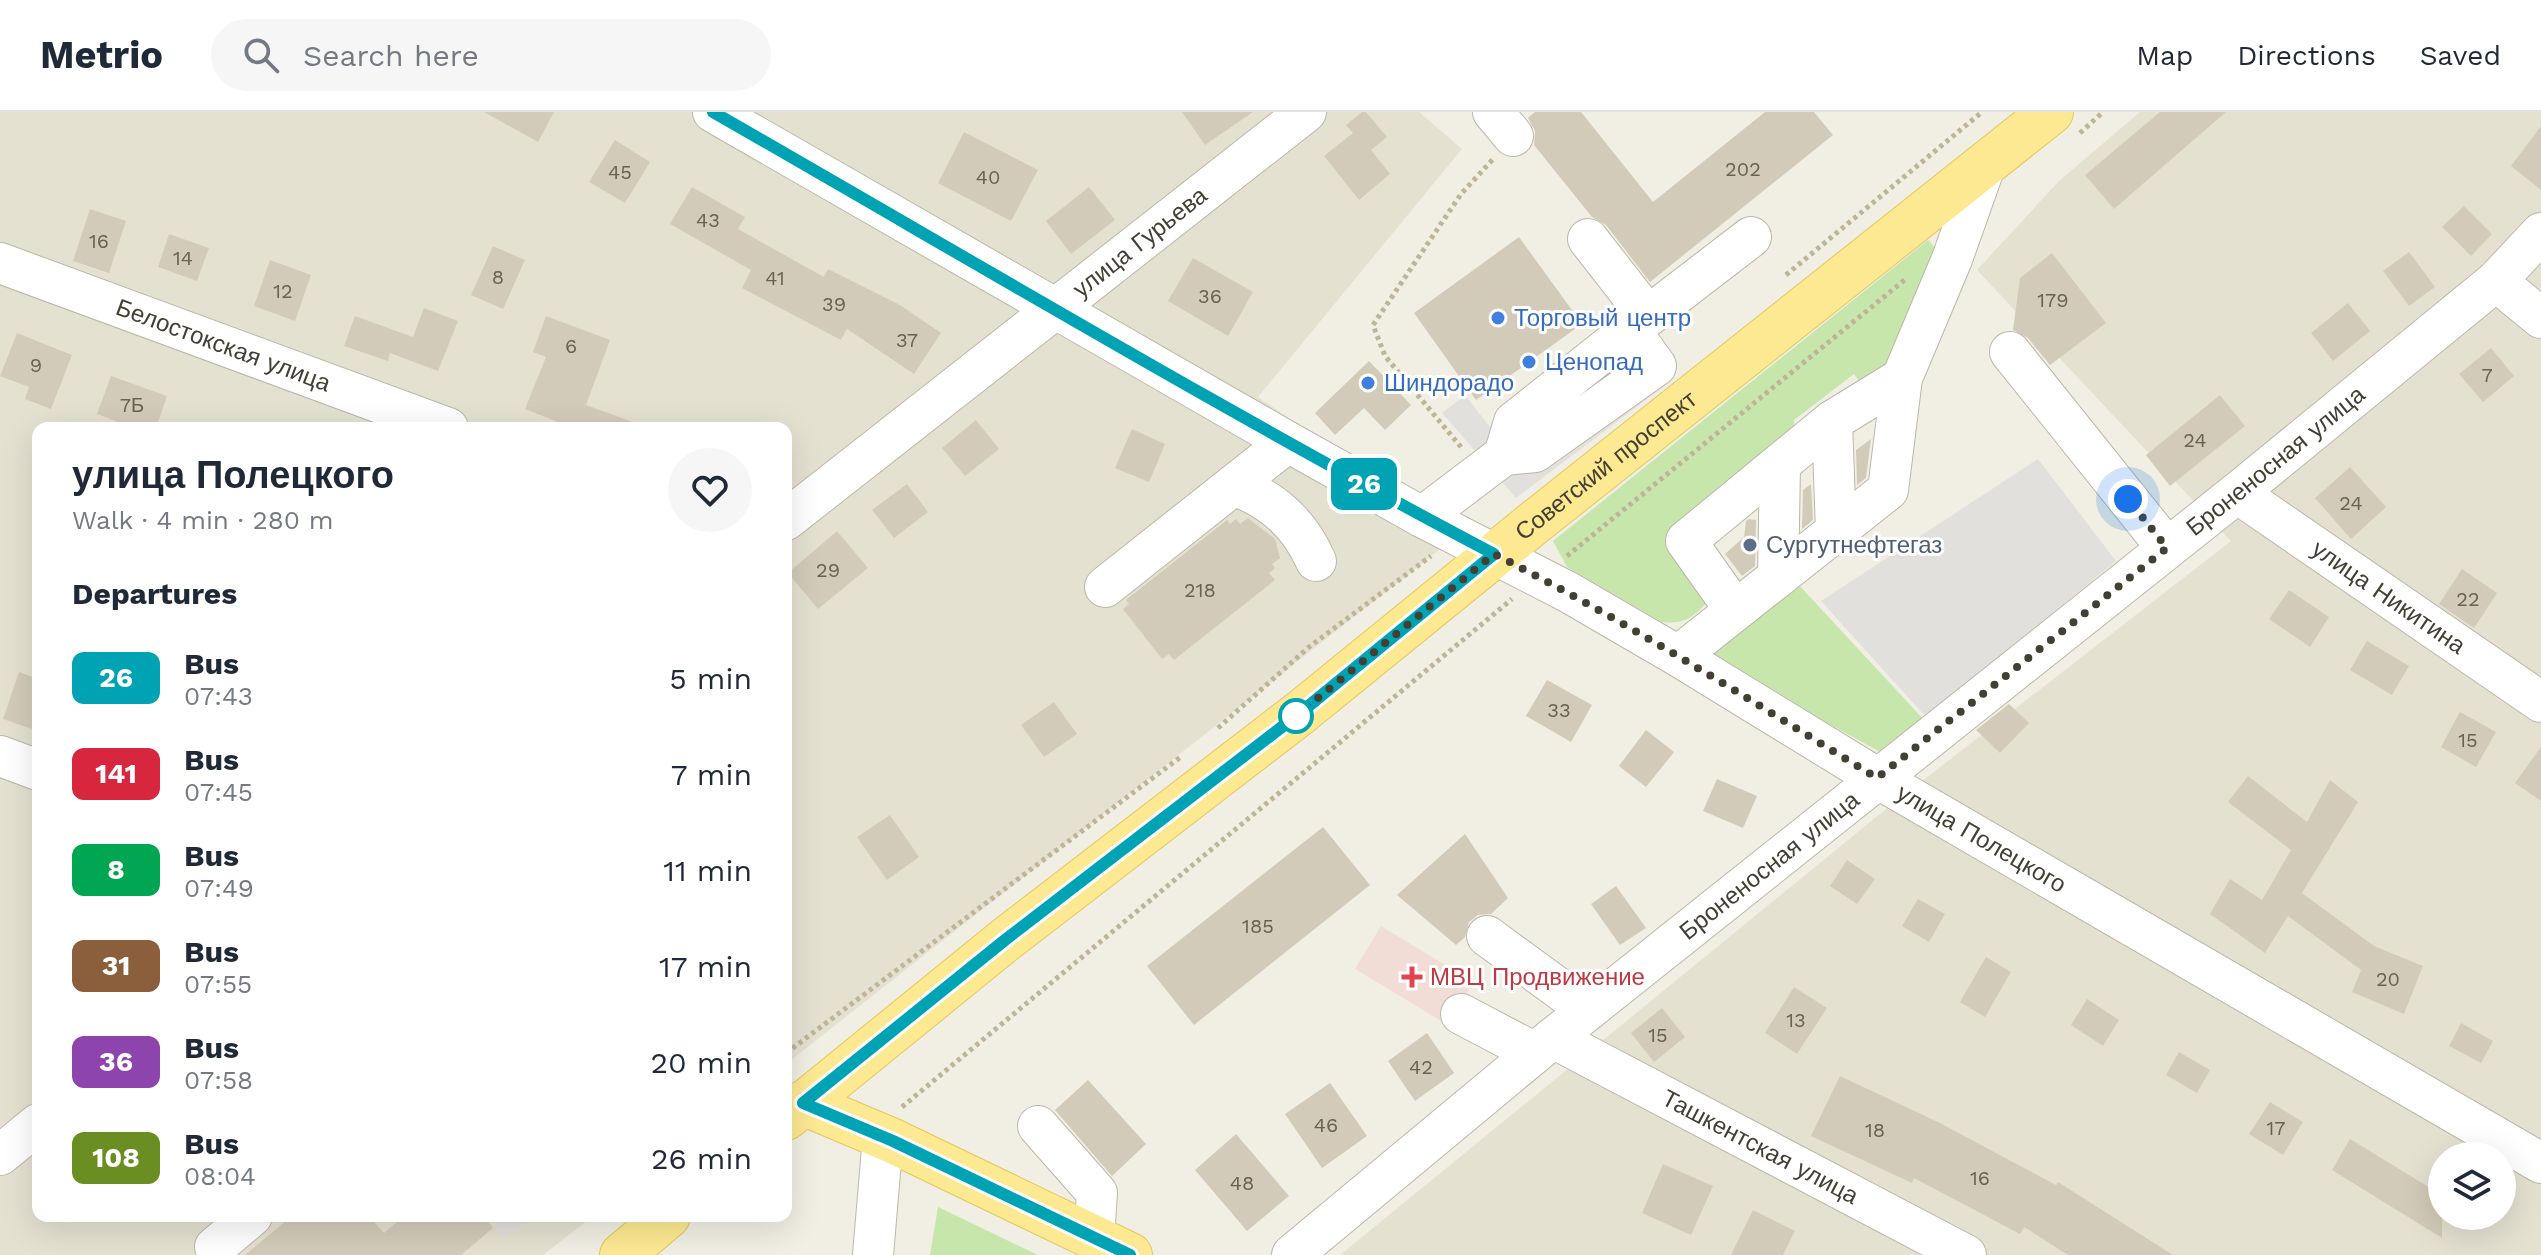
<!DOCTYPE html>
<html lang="en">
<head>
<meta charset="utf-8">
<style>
	:root { --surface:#fff; --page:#f6f6f7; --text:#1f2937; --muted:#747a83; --line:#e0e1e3 }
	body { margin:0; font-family:"Work Sans",sans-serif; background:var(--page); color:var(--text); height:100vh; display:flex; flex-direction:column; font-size:30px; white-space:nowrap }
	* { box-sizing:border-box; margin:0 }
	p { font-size:26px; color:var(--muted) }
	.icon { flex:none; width:44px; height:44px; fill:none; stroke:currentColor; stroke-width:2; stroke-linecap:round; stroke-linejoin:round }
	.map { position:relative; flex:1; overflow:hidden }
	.sheet { position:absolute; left:32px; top:310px; width:760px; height:800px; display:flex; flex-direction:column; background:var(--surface); border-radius:16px; box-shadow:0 8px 32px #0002 }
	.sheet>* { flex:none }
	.badge { padding:0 16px; border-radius:12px; font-size:28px; line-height:52px }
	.buttons { position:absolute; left:2428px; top:1030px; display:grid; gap:16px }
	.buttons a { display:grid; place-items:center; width:88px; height:88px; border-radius:50%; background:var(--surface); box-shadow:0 8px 32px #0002; font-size:40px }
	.you { position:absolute; width:40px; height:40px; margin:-20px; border:6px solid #fff; border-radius:50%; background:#1a73e8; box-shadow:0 0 0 12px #1a73e833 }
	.map>.badge { position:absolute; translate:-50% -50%; box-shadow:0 0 0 4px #fff }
	h2 { padding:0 40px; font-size:30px; line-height:72px }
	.round { display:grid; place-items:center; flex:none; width:84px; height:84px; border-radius:42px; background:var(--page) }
	.overview { display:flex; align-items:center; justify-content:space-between; height:136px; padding:0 40px }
	h1 { font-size:38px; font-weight:700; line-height:60px }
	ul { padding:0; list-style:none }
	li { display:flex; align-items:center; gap:24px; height:96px; padding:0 40px }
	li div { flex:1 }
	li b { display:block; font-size:30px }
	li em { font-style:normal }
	li .badge { min-width:88px; font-weight:700; text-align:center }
	header { display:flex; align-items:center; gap:48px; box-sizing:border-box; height:112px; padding:0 40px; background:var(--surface); border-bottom:2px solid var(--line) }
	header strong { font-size:38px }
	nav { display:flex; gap:44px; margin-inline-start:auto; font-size:28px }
	.search { width:560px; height:72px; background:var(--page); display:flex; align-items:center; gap:20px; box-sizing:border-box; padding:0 28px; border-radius:44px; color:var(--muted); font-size:30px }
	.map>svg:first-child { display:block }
</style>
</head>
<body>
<header>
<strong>Metrio</strong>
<div class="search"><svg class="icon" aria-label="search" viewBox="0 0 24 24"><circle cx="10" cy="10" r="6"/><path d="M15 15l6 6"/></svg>Search here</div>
<nav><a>Map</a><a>Directions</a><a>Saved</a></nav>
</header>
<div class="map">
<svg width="2541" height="1143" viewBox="0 0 2541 1143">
	<rect width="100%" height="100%" fill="#f1efe3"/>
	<g fill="#e5e1d1" fill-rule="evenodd">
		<polygon points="0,0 1419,0 1462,37 1258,285 1458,423 786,952 786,316 38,316 38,1104 593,1104 543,1143 0,1143"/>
		<path d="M 2140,0 L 2541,0 L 2541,1143 L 1340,1143 L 1881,701 L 2231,429 L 1977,158 L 2059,69 ZM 2442,1044 L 2502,1044 L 2502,1104 L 2442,1104 Z"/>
	</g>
	<polygon fill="#f2ddd6" points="1381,814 1473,870 1448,913 1355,857"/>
	<g fill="#c6e6ac">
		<path d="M 1928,128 L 1941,143 L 1899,249 L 1864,275 L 1854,262 L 1794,308 L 1795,330 L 1692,409 L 1713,484 C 1695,502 1689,513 1662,510 L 1567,455 L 1553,429 Z"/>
		<polygon points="1797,471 1925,609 1884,642 1714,549 1715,531"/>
		<polygon points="938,1095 1038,1143 930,1143"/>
	</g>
	<g fill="#e2e0dc">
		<polygon points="1627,209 1672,268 1516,386 1442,301 1465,283 1490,315"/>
		<polygon points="2038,347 2116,449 1926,605 1821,489"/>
		<polygon points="487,1104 532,1104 504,1126"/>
	</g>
	<g fill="#d3cbb9">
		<polygon points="484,0 554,0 538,30"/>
		<polygon points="1182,0 1253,0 1205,33"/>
		<polygon points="1362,0 1366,0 1387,25 1371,38 1390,62 1359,88 1324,44 1353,21 1346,13"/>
		<polygon points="1535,0 1581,0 1653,90 1765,0 1814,0 1833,23 1650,170 1606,113 1592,105 1534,33 1535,19 1528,6"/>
		<polygon points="2160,0 2226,0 2114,97 2085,63"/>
		<polygon points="2541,14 2541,78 2511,54"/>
		<polygon points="964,20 1038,58 1011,109 938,71"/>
		<polygon points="615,28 650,50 625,91 589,70"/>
		<polygon points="692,75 745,105 738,117 824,165 828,157 900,193 941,221 914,262 847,217 841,228 742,176 751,158 670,112"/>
		<polygon points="1089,75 1115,108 1071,142 1046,109"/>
		<polygon points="2464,94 2492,122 2471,144 2442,115"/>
		<polygon points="90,97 126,109 109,161 73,149"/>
		<polygon points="169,122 209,136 197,169 158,155"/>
		<polygon points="1519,125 1582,212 1476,288 1414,201"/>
		<polygon points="493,134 525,148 503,197 471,183"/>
		<polygon points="2409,140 2435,175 2409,194 2383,159"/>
		<polygon points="2052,141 2106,211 2050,253 2028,226 2013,218 2020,166"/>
		<polygon points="1193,146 1253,180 1228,224 1168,189"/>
		<polygon points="270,148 311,163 295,209 254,194"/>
		<polygon points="2348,191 2370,219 2333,249 2311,221"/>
		<polygon points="424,196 458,209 438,259 390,241 388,249 344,234 355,204 413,225"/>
		<polygon points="546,204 610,228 586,293 641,313 641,316 573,316 525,297 546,245 533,240"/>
		<polygon points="17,221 72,243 51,297 25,287 29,275 0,264"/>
		<polygon points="2491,236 2514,264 2483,290 2459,262"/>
		<polygon points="1369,249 1411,293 1385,318 1364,296 1335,323 1315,301"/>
		<polygon points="111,264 167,284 156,316 134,316 97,302"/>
		<polygon points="2220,283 2245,314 2170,374 2146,343"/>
		<polygon points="976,308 999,337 965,364 942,336"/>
		<polygon points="1132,317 1165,332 1149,370 1115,356"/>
		<polygon points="1871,327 1866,366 1857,373 1856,338"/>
		<polygon points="2350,355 2386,395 2351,427 2315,386"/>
		<polygon points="907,372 928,400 894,426 872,398"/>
		<polygon points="1811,372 1813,408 1802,417 1803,378"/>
		<polygon points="1248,406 1275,427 1280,446 1272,452 1275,456 1269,461 1275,468 1174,548 1169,542 1162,547 1123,497 1129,492 1126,488 1227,408 1230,412 1236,407 1240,412"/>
		<polygon points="1749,407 1756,408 1755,454 1742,464 1725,442 1744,425 1746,409"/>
		<polygon points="837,419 868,456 818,497 788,461"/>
		<polygon points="2462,457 2497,481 2474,516 2439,492"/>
		<polygon points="2289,478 2329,505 2310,535 2269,507"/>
		<polygon points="2367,529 2409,554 2392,583 2350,558"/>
		<polygon points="19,560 38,567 38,619 3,607"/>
		<polygon points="1547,568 1592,593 1571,630 1526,604"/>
		<polygon points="1054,590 1077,622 1044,645 1021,613"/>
		<polygon points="2009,592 2029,611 2000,641 1976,618"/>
		<polygon points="2460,600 2496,620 2476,655 2441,635"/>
		<polygon points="1646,618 1674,640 1646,675 1619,654"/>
		<polygon points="2541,635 2541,689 2515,671"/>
		<polygon points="2248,664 2307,710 2330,668 2358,690 2302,781 2374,834 2423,854 2404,902 2352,880 2361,858 2288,804 2265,841 2210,802 2230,767 2262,788 2291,738 2228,690"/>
		<polygon points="1717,667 1757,684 1743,716 1703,699"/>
		<polygon points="890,703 919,745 887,768 857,725"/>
		<polygon points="1323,715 1370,773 1194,913 1147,854"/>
		<polygon points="1465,722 1508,786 1491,802 1478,803 1469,810 1465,825 1456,833 1397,783"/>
		<polygon points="1847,748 1875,767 1857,792 1830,774"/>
		<polygon points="1616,774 1646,816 1620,833 1591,792"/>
		<polygon points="1918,787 1945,802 1929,830 1902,814"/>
		<polygon points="1986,845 2011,860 1985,905 1960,890"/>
		<polygon points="1794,875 1827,896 1797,942 1765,921"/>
		<polygon points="2087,887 2119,908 2103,934 2071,913"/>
		<polygon points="1662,896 1685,925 1654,950 1631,921"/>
		<polygon points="2461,911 2493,929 2481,951 2449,934"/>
		<polygon points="1427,921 1454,961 1415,989 1388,949"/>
		<polygon points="2179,940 2210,958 2197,981 2166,963"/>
		<polygon points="1840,964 1940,1011 2056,1073 2058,1070 2173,1143 2068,1143 2024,1115 2020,1122 1914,1066 1912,1071 1811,1024"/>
		<polygon points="1088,968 1146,1032 1112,1064 1055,998"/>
		<polygon points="1330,971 1367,1024 1322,1056 1285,1002"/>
		<polygon points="2270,990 2303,1010 2283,1043 2249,1022"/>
		<polygon points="1236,1022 1289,1084 1247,1119 1195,1058"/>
		<polygon points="2350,1027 2442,1083 2442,1126 2332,1058"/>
		<polygon points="1663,1052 1713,1074 1691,1123 1642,1101"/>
		<polygon points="1753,1098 1795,1119 1783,1143 1731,1143"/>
		<polygon points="292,1104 369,1104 384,1121 404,1104 484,1104 493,1116 461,1143 245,1143"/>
	</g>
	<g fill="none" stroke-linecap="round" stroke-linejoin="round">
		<defs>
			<g id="minor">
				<path id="s1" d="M 713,0 L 1288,330 L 1422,405 L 1568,480 L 1678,544 L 1877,666 L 2541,1051"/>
				<polyline points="1493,0 1513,24"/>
				<polyline points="1588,127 1648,204"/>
				<path id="s2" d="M 0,151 L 448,316"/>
				<polyline points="2496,169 2541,206"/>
				<polyline points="1630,218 1751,125"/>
				<polyline points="2010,240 2167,436"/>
				<polyline points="1832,309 1836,419"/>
				<path d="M 1234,373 C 1273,388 1299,411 1316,449"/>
				<path id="s3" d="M 2237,381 L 2541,590"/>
				<polyline points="1422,405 1504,343 1535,340 1656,254 1630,218 1514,310 1504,343"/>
				<path id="s4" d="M 786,408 L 1306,0"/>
				<polyline points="1778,465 1780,354"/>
				<polyline points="1105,475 1288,330"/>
				<polyline points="1735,498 1686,429 1832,309 1902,266"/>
				<polyline points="1678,544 1888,378 1902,266 1952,147 1985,54"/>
				<polyline points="0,644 38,658"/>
				<polyline points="1487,824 1588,898"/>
				<polyline points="1461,902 1535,941"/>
				<path id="s5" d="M 1553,926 L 1966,1143"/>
				<polyline points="1038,1014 1097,1081 1094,1126"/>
				<polyline points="0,1043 38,1012"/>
				<polyline points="215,1135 252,1104"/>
				<polyline points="873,1143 883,1025"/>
				<path id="s6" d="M 1292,1143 L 1553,926 L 2237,381 L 2496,169 L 2541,121"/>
			</g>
			<g id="major">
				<polyline points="803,991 893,1029 1130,1143"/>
				<path id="s7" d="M 786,1006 L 1005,828 L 1300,601 L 1530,414 L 2051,0"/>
				<polyline points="622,1143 668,1104"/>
			</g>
		</defs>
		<use href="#minor" stroke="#bdb7a6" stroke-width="42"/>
		<use href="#major" stroke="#e2c861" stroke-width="46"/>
		<g stroke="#beb497" stroke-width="5" stroke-dasharray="4 4" stroke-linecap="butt">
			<polyline points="2080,21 2103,0"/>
			<polyline points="1786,163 1982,0"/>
			<polyline points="1461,335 1385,244 1373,213 1461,82 1494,46"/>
			<polyline points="1567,444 1907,166"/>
			<polyline points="1218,616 1309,535 1431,444"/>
			<polyline points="786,941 1182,644"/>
			<polyline points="902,995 1512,487"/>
		</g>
		<use href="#minor" stroke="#fff" stroke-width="40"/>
		<use href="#major" stroke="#fde991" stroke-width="44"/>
	</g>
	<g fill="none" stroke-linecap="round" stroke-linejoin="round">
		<defs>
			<path id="line" d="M 713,0 C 973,149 1230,303 1494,442 L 1300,601 L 1005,828 L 803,991 L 893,1029 L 1130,1143"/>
		</defs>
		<use href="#line" stroke="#fff" stroke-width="18"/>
		<use href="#line" stroke="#00a3b4" stroke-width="12"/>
		<path stroke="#433f33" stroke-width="8" stroke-dasharray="0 14.4" d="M 1296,604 L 1494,442 C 1627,509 1751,589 1877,666 L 2167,436 L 2128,387"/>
	</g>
	<g fill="#3f7fe0" stroke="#fff" stroke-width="3">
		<circle cx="1498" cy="206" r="8"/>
		<circle cx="1529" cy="250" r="8"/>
		<circle cx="1368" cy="271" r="8"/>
	</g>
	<circle fill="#5c6f8a" stroke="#fff" stroke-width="3" cx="1750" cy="433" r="8"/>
	<circle fill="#fff" stroke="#00a3b4" stroke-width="4" cx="1296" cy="604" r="16"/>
	<path fill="#e0444e" stroke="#fff" stroke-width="3" d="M1408 853h8v8h8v8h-8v8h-8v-8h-8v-8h8z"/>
	<g text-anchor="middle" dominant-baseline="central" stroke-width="6" stroke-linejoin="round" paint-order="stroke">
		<g font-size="20" fill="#676254">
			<text x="1743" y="57">202</text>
			<text x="620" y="60">45</text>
			<text x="988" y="65">40</text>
			<text x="708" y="108">43</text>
			<text x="99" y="129">16</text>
			<text x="183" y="146">14</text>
			<text x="498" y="165">8</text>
			<text x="775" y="166">41</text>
			<text x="283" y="179">12</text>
			<text x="1210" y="184">36</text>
			<text x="2053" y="188">179</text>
			<text x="834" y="192">39</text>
			<text x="907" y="228">37</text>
			<text x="571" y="234">6</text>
			<text x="36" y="253">9</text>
			<text x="2487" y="263">7</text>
			<text x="132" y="293">7Б</text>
			<text x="2195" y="328">24</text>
			<text x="2351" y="391">24</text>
			<text x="828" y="458">29</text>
			<text x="1200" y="478">218</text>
			<text x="2468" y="487">22</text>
			<text x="1559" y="598">33</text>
			<text x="2468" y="628">15</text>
			<text x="1258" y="814">185</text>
			<text x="2388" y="867">20</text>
			<text x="1796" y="908">13</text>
			<text x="1658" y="923">15</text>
			<text x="1421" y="955">42</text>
			<text x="1326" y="1013">46</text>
			<text x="2276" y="1016">17</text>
			<text x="1875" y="1018">18</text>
			<text x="1980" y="1066">16</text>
			<text x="1242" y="1071">48</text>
		</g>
		<g font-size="24" fill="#433f33" stroke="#fff">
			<text stroke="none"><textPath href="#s4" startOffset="450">улица Гурьева</textPath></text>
			<text stroke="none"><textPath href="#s2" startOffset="238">Белостокская улица</textPath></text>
			<text stroke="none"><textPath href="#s6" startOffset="1264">Броненосная улица</textPath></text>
			<text stroke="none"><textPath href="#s7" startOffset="1048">Советский проспект</textPath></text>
			<text stroke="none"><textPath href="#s3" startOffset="184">улица Никитина</textPath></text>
			<text stroke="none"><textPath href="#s1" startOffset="1462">улица Полецкого</textPath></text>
			<text stroke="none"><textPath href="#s6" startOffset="616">Броненосная улица</textPath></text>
			<text stroke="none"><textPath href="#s5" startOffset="234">Ташкентская улица</textPath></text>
		</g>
		<g font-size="24" fill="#366cbe" stroke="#fff" text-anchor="start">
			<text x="1514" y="206">Торговый центр</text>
			<text x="1545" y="250">Ценопад</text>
			<text x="1384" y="271">Шиндорадо</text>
		</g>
		<g font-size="24" fill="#4e5e75" stroke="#fff" text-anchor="start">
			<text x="1766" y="433">Сургутнефтегаз</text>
		</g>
		<g font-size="24" fill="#be3a42" stroke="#fff" text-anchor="start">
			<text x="1430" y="865">МВЦ Продвижение</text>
		</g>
	</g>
</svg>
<div class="buttons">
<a><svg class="icon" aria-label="layers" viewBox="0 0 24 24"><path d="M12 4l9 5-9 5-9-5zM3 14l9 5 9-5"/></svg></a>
</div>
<div class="you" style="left:2128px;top:387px"></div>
<b class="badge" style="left:1364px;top:372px;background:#00a3b4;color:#fff">26</b>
<section class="sheet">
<div class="overview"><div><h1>улица Полецкого</h1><p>Walk · 4 min · 280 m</p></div><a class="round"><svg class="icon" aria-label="heart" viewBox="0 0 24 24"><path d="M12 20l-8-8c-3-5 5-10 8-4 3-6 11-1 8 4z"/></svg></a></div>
<h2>Departures</h2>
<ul>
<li><span class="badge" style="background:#00a3b4;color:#fff">26</span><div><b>Bus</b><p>07:43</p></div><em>5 min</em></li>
<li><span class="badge" style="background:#d7263d;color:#fff">141</span><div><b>Bus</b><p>07:45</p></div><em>7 min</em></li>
<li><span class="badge" style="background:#00a651;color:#fff">8</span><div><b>Bus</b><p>07:49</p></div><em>11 min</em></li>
<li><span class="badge" style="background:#8b5e3c;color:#fff">31</span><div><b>Bus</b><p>07:55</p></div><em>17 min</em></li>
<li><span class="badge" style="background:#8e44ad;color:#fff">36</span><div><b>Bus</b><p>07:58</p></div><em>20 min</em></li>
<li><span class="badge" style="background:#6b8e23;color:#fff">108</span><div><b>Bus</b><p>08:04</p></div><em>26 min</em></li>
</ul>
</section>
</div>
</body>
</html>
